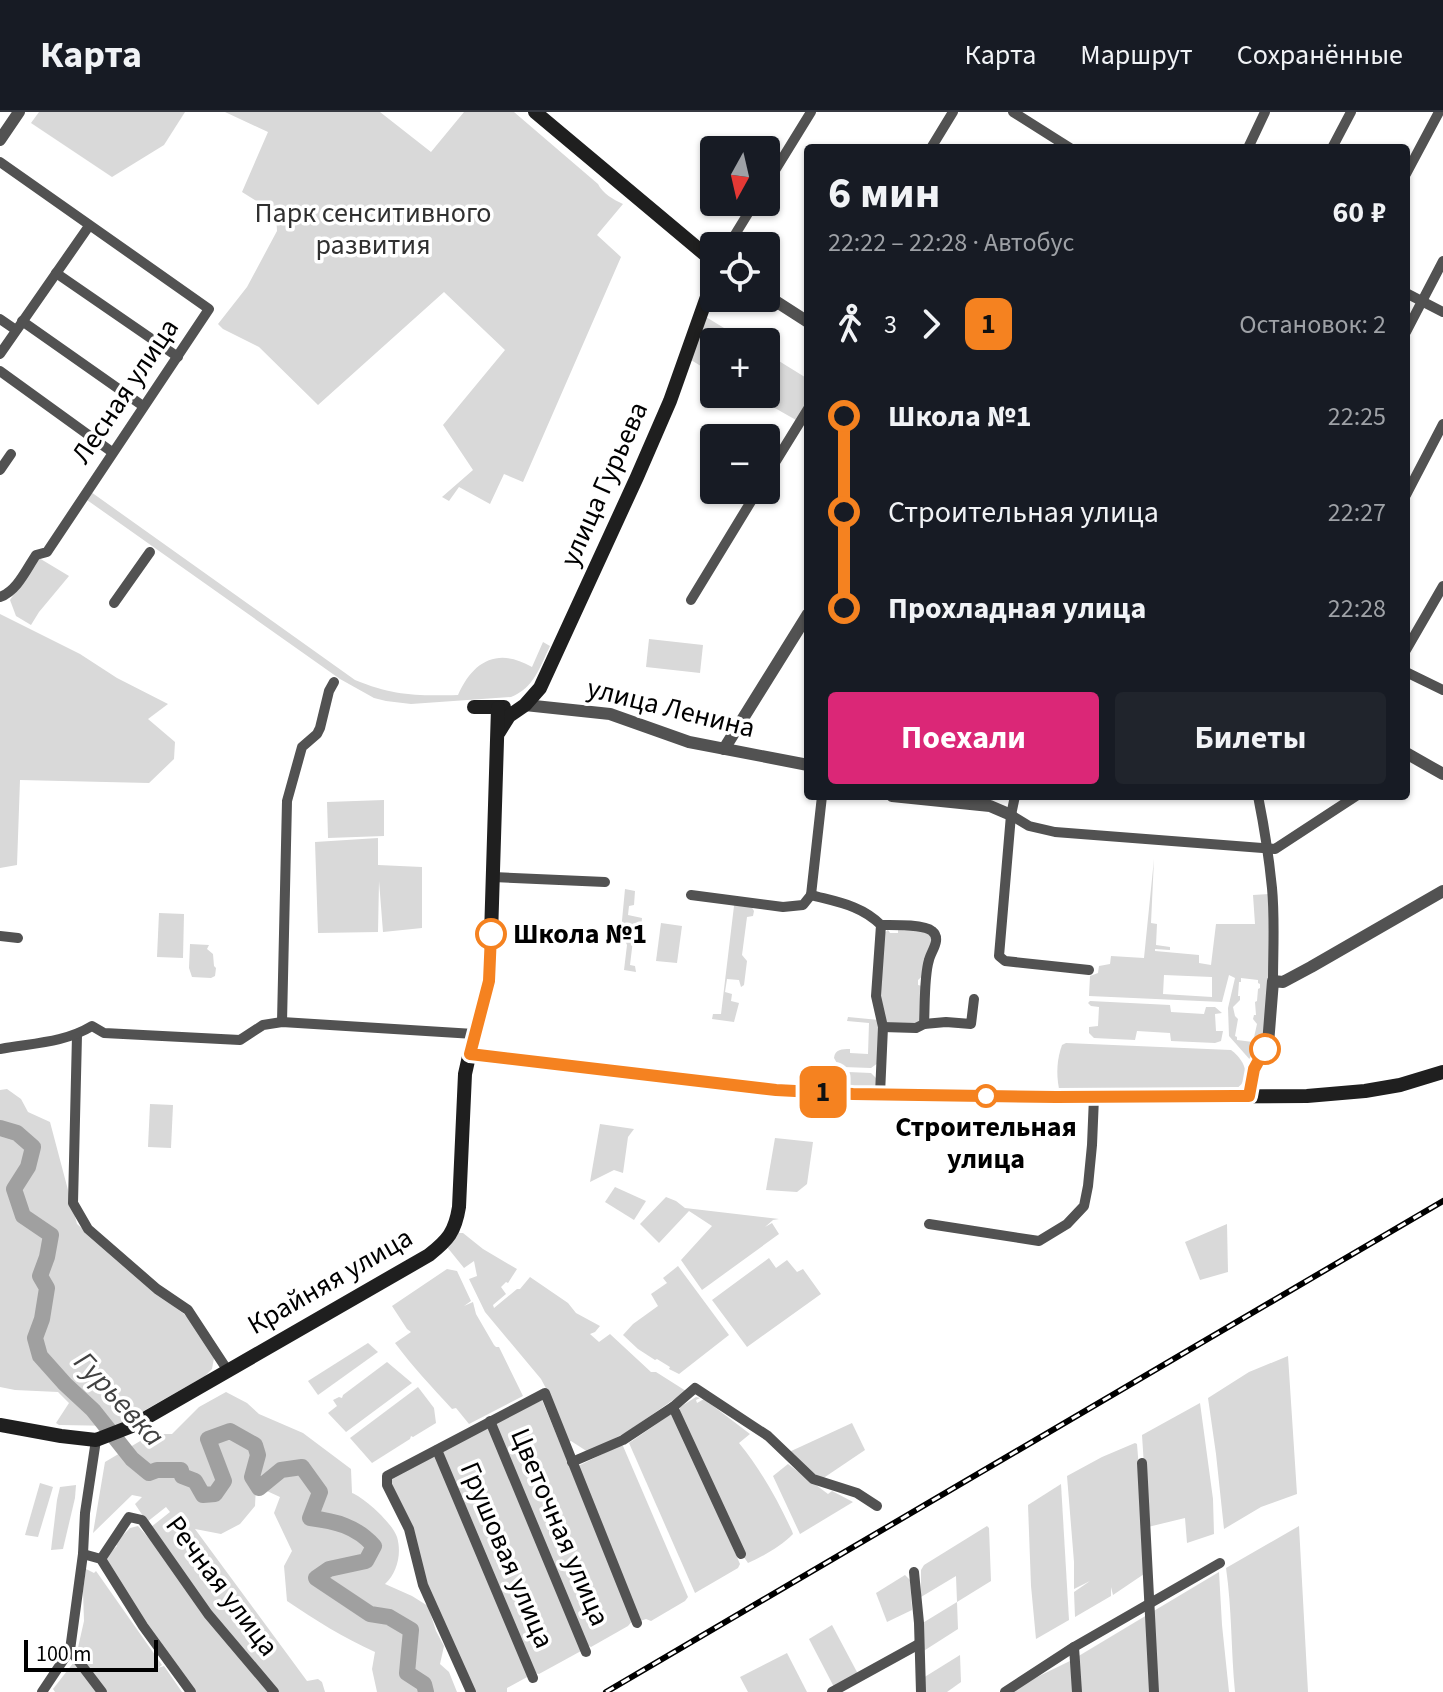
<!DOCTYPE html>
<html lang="ru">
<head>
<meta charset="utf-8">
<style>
	:root { --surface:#171b24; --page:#20242c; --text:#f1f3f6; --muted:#9ea1a6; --line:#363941; --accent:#db2777 }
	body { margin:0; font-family:"Source Sans 3",sans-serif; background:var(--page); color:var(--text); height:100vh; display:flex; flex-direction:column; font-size:30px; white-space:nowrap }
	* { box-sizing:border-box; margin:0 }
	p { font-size:26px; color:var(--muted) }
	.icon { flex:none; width:44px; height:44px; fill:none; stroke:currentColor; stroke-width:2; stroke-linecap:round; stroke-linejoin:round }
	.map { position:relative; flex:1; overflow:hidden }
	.side { position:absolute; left:804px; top:32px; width:606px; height:656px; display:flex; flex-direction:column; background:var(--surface); border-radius:8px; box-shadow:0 2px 6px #0004 }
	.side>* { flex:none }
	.badge { padding:0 16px; border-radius:12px; font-size:28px; line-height:52px }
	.needle { width:52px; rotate:188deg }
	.tools { position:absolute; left:700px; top:24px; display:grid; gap:16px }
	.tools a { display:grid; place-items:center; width:80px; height:80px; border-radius:8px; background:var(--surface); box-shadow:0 2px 6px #0004; font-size:40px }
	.scale { position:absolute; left:24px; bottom:20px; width:134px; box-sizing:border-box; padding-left:8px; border:4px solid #000; border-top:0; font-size:22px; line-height:28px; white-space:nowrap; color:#000; -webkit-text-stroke:6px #fff; paint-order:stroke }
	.map>.badge { position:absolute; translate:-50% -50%; box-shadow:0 0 0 4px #fff }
	.legs { display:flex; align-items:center; gap:12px; height:88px; padding:0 24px; font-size:26px }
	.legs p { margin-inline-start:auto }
	.head { display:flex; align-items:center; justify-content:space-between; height:136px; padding:0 24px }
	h1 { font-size:44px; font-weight:700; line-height:60px }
	.button { display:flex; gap:16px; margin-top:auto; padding:16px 24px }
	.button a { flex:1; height:92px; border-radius:8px; background:var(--accent); color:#fff; font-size:32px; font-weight:700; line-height:92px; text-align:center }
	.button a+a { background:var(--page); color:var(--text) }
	ul { padding:0 24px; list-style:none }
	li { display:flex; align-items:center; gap:28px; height:96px; font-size:30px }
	li i { display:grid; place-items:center; width:12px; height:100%; margin:0 10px; background:currentColor }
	li i::after { content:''; width:20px; height:20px; margin:-10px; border:6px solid; border-radius:50%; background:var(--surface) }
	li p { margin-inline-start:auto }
	li:first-child i { background:linear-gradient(#0000 50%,currentColor 0) }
	li:last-child i { background:linear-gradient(currentColor 50%,#0000 0) }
	header { display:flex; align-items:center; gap:48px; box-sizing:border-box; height:112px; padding:0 40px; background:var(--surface); border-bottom:2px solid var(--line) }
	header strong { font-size:38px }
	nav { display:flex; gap:44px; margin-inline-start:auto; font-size:28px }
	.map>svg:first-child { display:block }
</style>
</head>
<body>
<header>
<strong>Карта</strong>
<nav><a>Карта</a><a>Маршрут</a><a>Сохранённые</a></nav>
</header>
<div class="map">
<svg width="1443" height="1580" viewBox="0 0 1443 1580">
	<rect width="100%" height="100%" fill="#fff"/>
	<g fill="#d9d9d9" fill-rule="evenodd">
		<polygon points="39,0 185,0 164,33 112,65 31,11"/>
		<path d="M 225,0 L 380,0 L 431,40 L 464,0 L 514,0 L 598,72 C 602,81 614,88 623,92 L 597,123 L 621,145 L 523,370 L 504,362 L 490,392 L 459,375 L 449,389 L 442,385 L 473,358 L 443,313 L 505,238 L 444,180 L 318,293 L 259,235 L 223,217 L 218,212 L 247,175 L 277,119 L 276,101 L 242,80 L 268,20 Z"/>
		<polygon points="706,205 747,230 714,230 714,262 691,248"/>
		<polygon points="766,241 808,267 808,289 796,308 750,282 766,282"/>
		<path d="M 91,380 L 355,568 C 394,584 417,584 458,583 C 473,549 498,535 532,555 L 543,530 L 550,534 C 540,555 534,576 511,585 L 411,592 L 386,589 L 374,586 L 340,567 L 87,388 Z"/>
		<polygon points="39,446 69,464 39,500 31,513 16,504 10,488"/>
		<polygon points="0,502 80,542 117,566 168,592 148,607 175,630 174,647 149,671 20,668 17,753 0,756"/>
		<polygon points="649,527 703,533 700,561 646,555"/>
		<polygon points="384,688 384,724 328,726 327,690"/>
		<polygon points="378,726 378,753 422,755 422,816 383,820 379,769 378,820 318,821 315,730"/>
		<path d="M 1154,747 L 1151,811 L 1157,812 L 1156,833 L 1170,835 L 1170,838 L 1155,837 L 1155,839 L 1199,843 L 1199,851 L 1211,853 L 1216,812 L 1255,812 L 1253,783 L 1269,782 L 1269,862 L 1265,930 L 1252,950 L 1229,924 L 1228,896 L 1235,866 L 1229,863 L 1222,890 L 1089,884 L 1090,864 L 1098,861 L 1099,854 L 1110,852 L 1111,844 L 1144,846 ZM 1164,863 L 1212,865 L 1212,885 L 1163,882 ZM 1241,866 L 1258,868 L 1258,871 L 1260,872 L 1260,876 L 1258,877 L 1257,889 L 1255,890 L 1256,903 L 1254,903 L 1253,907 L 1257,912 L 1253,930 L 1237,928 L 1237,925 L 1235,924 L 1238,907 L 1235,904 L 1233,895 L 1240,888 L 1240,884 L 1238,884 L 1239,870 L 1241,870 Z"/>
		<polygon points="625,777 635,779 634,793 629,794 628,803 642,806 641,819 634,820 630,853 635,854 636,860 624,858 627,833 621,819"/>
		<polygon points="733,792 751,794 754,799 753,804 747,805 742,843 747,849 744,873 741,875 739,868 727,867 725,880 732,882 731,889 739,891 734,910 712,907 713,902 721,902 734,794"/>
		<polygon points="159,801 184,802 183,846 157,845"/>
		<polygon points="661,811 682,814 677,851 656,849"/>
		<polygon points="898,816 922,818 933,825 926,861 918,868 918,873 922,874 922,907 913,914 885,910 879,888 884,821 888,818 890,821 898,821"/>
		<polygon points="190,832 209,833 207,837 213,842 214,854 216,856 215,864 211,866 192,865 189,856"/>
		<polygon points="1090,889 1170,893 1171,900 1204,902 1206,895 1215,895 1222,901 1215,902 1216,919 1223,919 1221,929 1215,931 1171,929 1170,921 1137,919 1135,928 1094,926 1089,921 1089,915 1098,914 1099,895 1091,894 1088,891"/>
		<path d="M 848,905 L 879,908 L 878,951 L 871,956 L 843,955 L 838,953 L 834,946 C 835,937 842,937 850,937 L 850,941 L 868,942 L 869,911 L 847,909 Z"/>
		<path d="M 1066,931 L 1231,938 C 1247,950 1252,968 1233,979 L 1063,979 L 1059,977 C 1056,961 1057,947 1062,933 Z"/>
		<polygon points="826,959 871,961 878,968 878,975 825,973"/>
		<polygon points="7,977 21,987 28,1000 50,1010 77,1112 156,1181 184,1202 201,1221 214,1246 212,1257 205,1264 117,1314 59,1313 56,1311 69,1291 58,1280 15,1278 0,1275 0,978"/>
		<polygon points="150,992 173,993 171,1036 148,1035"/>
		<polygon points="600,1012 634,1017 628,1025 623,1061 614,1058 590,1070"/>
		<polygon points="775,1026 813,1030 807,1072 797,1080 766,1078"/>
		<polygon points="615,1075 646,1089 634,1108 605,1090"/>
		<polygon points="666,1085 676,1089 685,1096 779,1107 773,1108 765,1115 772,1111 779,1122 702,1178 681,1148 712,1114 689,1099 659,1131 640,1112"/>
		<polygon points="1227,1112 1228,1160 1200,1168 1185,1130"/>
		<polygon points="458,1121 463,1121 483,1137 517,1157 508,1171 506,1170 501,1175 506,1182 493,1193 494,1196 517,1177 520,1177 530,1165 568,1191 576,1201 600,1214 595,1220 590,1222 599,1230 610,1222 651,1260 656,1260 686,1279 627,1320 588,1340 571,1329 569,1330 549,1282 541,1267 485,1200 469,1167 477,1164 474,1149 464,1156 447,1135"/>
		<polygon points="769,1146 776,1156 787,1148 797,1160 803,1157 821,1182 747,1235 712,1188"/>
		<polygon points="678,1154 729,1223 679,1262 669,1257 670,1255 657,1247 655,1248 638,1237 623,1223 633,1212 658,1194 651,1182 667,1171 663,1166"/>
		<path d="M 447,1157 L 457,1159 L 471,1189 L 464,1194 L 473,1190 L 476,1202 L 494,1233 L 496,1235 L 499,1235 L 523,1284 L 469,1312 L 456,1296 L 452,1297 C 432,1275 412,1254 395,1231 L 411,1220 L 407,1217 L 392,1194 Z"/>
		<polygon points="368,1231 378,1240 318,1283 308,1269"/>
		<polygon points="1288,1244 1297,1382 1261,1395 1224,1417 1216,1342 1208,1286 1249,1260"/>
		<polygon points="387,1250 412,1271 346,1320 328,1301 337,1294 333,1288 339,1285 342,1286 343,1283"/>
		<polygon points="418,1275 434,1296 436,1311 413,1325 411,1324 410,1327 372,1351 350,1326"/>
		<path d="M 226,1280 L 247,1291 L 259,1302 L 303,1321 L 351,1357 L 352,1381 C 365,1386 393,1412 397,1425 C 402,1442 397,1461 385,1472 L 412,1484 L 428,1494 L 436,1519 L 444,1534 L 440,1552 L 449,1560 L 457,1580 L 377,1580 L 372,1557 L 375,1540 C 344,1526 315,1508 287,1489 L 284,1454 L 292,1439 L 274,1401 L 280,1385 L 256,1374 L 255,1394 L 240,1412 L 221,1422 L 195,1417 L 307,1569 L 318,1567 L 322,1570 L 325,1580 L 278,1580 L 214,1505 L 151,1415 L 170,1400 L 166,1395 L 147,1410 L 135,1392 L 142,1385 L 132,1383 L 93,1421 L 105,1350 L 152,1322 L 172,1322 L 199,1295 Z"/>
		<path d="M 696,1285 L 700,1286 L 696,1288 L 697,1291 L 704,1287 L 750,1322 L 739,1331 C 761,1358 777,1387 792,1419 L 793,1422 C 781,1434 764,1444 748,1451 L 741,1441 L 680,1300 L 680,1295 Z"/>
		<polygon points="542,1288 633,1508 628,1514 591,1535 587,1533 495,1311"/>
		<polygon points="1200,1291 1213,1387 1214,1422 1187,1431 1185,1406 1148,1415 1142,1323"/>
		<polygon points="671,1302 675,1304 740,1452 738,1456 695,1481 629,1331"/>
		<polygon points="852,1311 865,1338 822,1367 806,1357 789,1340"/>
		<polygon points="489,1314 581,1539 539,1562 535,1561 442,1339"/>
		<polygon points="1135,1331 1137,1332 1147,1460 1113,1483 1111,1475 1111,1484 1075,1505 1074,1480 1090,1469 1074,1477 1074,1450 1067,1364 1102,1345"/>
		<polygon points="621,1333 623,1334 688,1485 685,1489 651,1509 646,1507 640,1509 578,1354"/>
		<polygon points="436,1342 529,1564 507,1576 507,1580 475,1580 445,1520 393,1380 391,1365"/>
		<polygon points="788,1352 828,1382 832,1379 834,1380 853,1390 800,1422 773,1364"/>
		<polygon points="40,1371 53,1375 38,1425 25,1423"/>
		<polygon points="1061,1372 1069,1508 1036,1527 1031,1474 1028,1393"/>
		<polygon points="76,1373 75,1386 63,1437 51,1438 57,1388 60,1375"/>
		<polygon points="138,1414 154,1432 270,1580 191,1580 100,1450 117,1434 115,1431 130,1416"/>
		<polygon points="987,1414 989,1416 991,1469 957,1490 958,1517 922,1540 921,1512 957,1490 956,1464 921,1485 921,1458 924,1453"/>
		<path d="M 1299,1414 L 1308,1580 L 1235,1580 C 1231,1539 1232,1497 1226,1456 Z"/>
		<polygon points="86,1457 94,1461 96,1459 162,1553 158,1556 164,1554 182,1580 106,1580 77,1540 84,1509 83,1479"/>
		<polygon points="1219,1460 1222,1513 1229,1580 1155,1580 1152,1500"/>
		<polygon points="905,1463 910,1468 912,1498 887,1510 876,1481"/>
		<polygon points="1147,1503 1151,1580 1078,1580 1077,1545"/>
		<polygon points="832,1513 858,1562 834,1575 809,1527"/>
		<polygon points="787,1541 807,1580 748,1580 740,1565"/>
		<polygon points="960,1543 961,1570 947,1580 924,1580 923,1566"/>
		<polygon points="1072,1548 1073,1580 1013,1580 1035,1566"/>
		<polygon points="74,1550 98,1580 55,1580 53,1577"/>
	</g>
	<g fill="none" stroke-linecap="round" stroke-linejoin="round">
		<path stroke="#a0a0a0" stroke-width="16" d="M 0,1016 L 17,1021 L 33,1035 L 28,1055 L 14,1077 L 23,1104 L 51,1123 L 47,1145 L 40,1164 L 47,1176 L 42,1207 L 35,1226 L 40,1244 L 65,1272 L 93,1298 L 132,1347 L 149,1361 L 157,1358 L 181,1358 L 182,1364 L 195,1369 L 203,1383 L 215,1382 L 224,1369 L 208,1327 L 230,1319 L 255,1333 L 258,1343 L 252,1365 L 259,1376 L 281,1358 L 302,1355 L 320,1380 L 310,1406 C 335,1409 356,1414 374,1434 L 366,1449 L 329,1457 L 316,1466 L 370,1502 L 389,1505 L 411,1518 L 407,1561 L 424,1572 L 426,1580"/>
		<g stroke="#525252" stroke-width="10">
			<polyline points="1013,0 1070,36"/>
			<polyline points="931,36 953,0"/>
			<polyline points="1248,36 1265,0"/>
			<polyline points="1332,36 1351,0"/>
			<path d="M 0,50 L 209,197 L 47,440 L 36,443 C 26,458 17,479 0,485"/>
			<polyline points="1406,62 1439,0"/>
			<polyline points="766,73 811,0"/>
			<polyline points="728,134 755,90"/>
			<polyline points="56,161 178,245"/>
			<polyline points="1406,181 1443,200"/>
			<polyline points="0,207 16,218"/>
			<polyline points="22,209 143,294"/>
			<polyline points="1406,220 1443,149"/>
			<polyline points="0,242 89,114"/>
			<polyline points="0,259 112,340"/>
			<polyline points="0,358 11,342"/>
			<polyline points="766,365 808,297"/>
			<polyline points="1406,383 1443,312"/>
			<polyline points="691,488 758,378"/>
			<polyline points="114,491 150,440"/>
			<polyline points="1406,538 1443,474"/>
			<polyline points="1406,560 1443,578"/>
			<polyline points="1015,684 1011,703 999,844 1005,849 1089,858"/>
			<path d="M 1258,684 C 1264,714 1269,745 1272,776 C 1275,807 1273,839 1273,869"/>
			<polyline points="1011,703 1029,714 1055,720 1275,737 1356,684"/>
			<polyline points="493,765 605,770"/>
			<polyline points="691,783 783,795 803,793 811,783"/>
			<path d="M 811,783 C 837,790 861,793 881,813 L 876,884 L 883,915 L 880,982"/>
			<polyline points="811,783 822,684"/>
			<path d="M 881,813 C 892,813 924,812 932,819 C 942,827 931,839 929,848 C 924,864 925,894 924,912 L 916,916 L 883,915"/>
			<polyline points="0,824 18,826"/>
			<polyline points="282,910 287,689 302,635 317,622 320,616 329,579 334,570"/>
			<polyline points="924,912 946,910 971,912 974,887"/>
			<polyline points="77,923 73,1091 88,1117 157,1177 188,1198 228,1259"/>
			<path d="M 0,937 C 32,931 64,931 92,914 L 104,921 L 240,928 L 263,913 L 282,910 L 474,922"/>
			<polyline points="929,1112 1039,1129 1067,1112 1084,1094 1088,1074 1092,1033 1094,985"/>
			<polyline points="673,1295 741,1442"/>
			<polyline points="490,1309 586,1540"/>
			<polyline points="437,1338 533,1566"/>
			<polyline points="572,1350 623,1328 673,1295 695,1276 768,1324 813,1367 857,1381 877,1394"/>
			<polyline points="1142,1351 1154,1580"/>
			<polyline points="83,1442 101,1447 143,1514 191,1580"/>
			<polyline points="101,1447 129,1405 142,1408 208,1502 274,1580"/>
			<polyline points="914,1460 919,1511 921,1580"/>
			<polyline points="1074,1535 1077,1580"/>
			<polyline points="70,1538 102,1580"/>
			<polyline points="42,1580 70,1538 83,1442 85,1401 96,1328"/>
			<polyline points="471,1580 423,1473 409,1417 387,1373 387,1364 545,1281 637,1511"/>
			<polyline points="832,1580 919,1532"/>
			<polyline points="1005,1580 1074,1535 1220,1451"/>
		</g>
		<g stroke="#525252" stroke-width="12">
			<polyline points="0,28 19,0"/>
			<polyline points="766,183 808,210"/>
			<polyline points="525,593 610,602 689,630 808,653"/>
			<polyline points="724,637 808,502"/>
			<polyline points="1406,641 1443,662"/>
			<polyline points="892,684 990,694 1011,703"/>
			<polyline points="1249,984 1254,957 1268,932 1273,869 1283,870 1311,855 1443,779"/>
		</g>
		<g stroke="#1f1f1f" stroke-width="14">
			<polyline points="535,0 714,150"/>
			<polyline points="474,595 504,595"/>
			<polyline points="499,620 509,604 525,593 540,576 637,365 670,289 714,165"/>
			<polyline points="470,942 776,978 853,982 1056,985 1307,984 1365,979 1400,973 1443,960"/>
			<path d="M 0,1313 L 61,1324 L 96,1328 L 132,1314 L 429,1143 C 448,1128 455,1120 459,1095 L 465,962 L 474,922 L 484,891 L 490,856 L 498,596"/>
		</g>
		<defs>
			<polyline id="rail" points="606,1580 1443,1089"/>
		</defs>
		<use href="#rail" stroke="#000" stroke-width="6"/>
		<use href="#rail" stroke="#fff" stroke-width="3" stroke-dasharray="9" stroke-linecap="butt"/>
	</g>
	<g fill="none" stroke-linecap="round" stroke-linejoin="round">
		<defs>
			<polyline id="line-1" points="491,822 489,869 470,942 776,978 853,982 1056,985 1235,984 1249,984 1254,957 1265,937"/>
		</defs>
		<use href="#line-1" stroke="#fff" stroke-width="18"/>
		<use href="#line-1" stroke="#f58220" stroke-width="12"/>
	</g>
	<g fill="#fff" stroke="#f58220" stroke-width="4">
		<circle cx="491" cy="822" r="14"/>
		<circle cx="1265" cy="937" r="14"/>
		<circle cx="986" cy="984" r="10"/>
	</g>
	<g text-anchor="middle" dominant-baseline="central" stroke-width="7" stroke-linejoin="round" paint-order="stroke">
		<g font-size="28" fill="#303030" stroke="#fff">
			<text x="373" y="101">Парк сенситивного<tspan x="373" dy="32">развития</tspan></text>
		</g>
		<g font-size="28" fill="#000" stroke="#fff">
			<text transform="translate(125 279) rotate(-56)">Лесная улица</text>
			<text transform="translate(604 372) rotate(-66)">улица Гурьева</text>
			<text transform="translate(671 596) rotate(14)">улица Ленина</text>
			<text transform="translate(330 1169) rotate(-30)">Крайняя улица</text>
			<text transform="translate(560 1415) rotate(67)">Цветочная улица</text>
			<text transform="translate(507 1443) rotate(67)">Грушовая улица</text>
			<text transform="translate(222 1474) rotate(53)">Речная улица</text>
		</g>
		<g font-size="28" font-weight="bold" fill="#000" stroke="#fff" text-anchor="start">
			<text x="513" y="822">Школа №1</text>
			<text x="986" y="1015" text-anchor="middle">Строительная<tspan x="986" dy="32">улица</tspan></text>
		</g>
		<g font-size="30" font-style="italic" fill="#414141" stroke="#fff">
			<text transform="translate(119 1287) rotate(47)">Гурьевка</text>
		</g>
	</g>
</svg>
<div class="tools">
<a><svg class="needle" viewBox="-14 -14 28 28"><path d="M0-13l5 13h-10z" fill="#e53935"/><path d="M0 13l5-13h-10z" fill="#9ea1a6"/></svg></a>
<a><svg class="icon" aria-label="locate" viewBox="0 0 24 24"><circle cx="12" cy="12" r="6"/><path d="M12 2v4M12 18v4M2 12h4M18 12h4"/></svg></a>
<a>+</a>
<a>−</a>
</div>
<div class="scale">100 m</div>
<b class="badge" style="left:823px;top:980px;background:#f58220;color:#111">1</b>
<section class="side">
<div class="head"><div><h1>6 мин</h1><p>22:22 – 22:28 · Автобус</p></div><b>60 ₽</b></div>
<div class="legs"><svg class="icon" aria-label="walk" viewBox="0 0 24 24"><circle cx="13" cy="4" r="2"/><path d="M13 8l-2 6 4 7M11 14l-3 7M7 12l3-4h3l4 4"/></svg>3<svg class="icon" aria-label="forward" viewBox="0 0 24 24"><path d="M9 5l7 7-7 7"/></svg><b class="badge" style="background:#f58220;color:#111">1</b><p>Остановок: 2</p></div>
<ul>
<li><i style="color:#f58220"></i><b>Школа №1</b><p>22:25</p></li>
<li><i style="color:#f58220"></i><span>Строительная улица</span><p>22:27</p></li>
<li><i style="color:#f58220"></i><b>Прохладная улица</b><p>22:28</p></li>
</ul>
<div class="button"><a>Поехали</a><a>Билеты</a></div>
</section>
</div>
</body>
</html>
